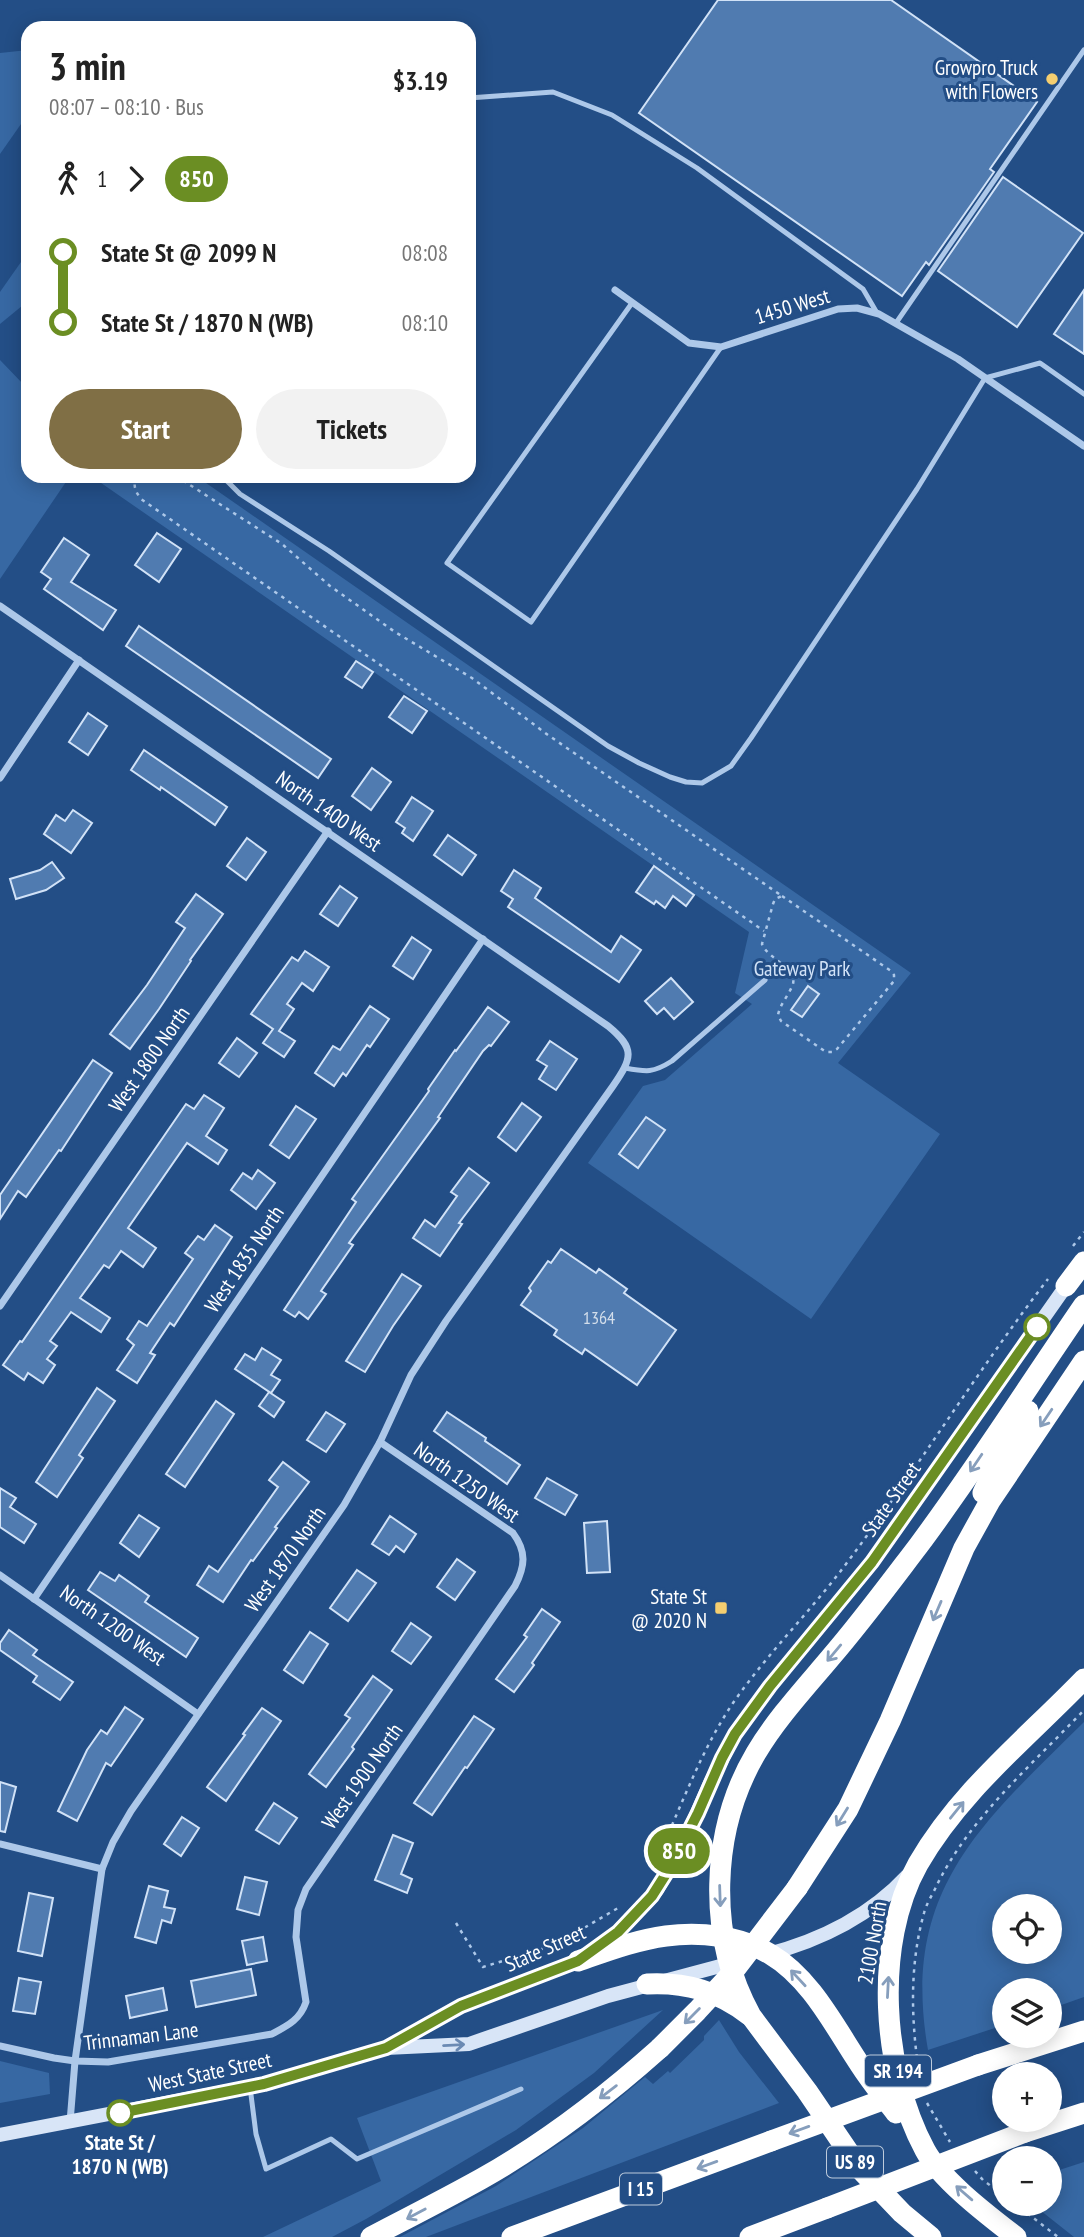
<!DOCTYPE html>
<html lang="en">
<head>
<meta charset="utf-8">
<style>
	:root { --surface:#fff; --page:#f2f2f2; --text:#222; --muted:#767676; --accent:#806f45 }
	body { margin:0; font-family:"PT Sans Narrow",sans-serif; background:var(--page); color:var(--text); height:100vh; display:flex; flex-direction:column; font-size:26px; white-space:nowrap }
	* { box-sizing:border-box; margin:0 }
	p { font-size:23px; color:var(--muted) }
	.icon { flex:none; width:38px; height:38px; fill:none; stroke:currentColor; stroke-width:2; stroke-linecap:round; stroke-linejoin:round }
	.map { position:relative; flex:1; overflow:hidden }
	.side { position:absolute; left:21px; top:21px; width:455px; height:462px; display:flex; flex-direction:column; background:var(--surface); border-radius:21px; box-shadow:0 4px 18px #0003 }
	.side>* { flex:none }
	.badge { padding:0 14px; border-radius:23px; font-size:24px; line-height:46px }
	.tools { position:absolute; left:992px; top:1894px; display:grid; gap:14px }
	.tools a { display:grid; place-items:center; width:70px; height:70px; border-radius:50%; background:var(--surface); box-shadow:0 4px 18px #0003; font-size:35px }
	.map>.badge { position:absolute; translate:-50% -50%; box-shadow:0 0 0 4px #fff }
	.legs { display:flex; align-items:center; gap:10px; height:77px; padding:0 28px; font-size:23px }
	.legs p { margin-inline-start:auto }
	.summary { display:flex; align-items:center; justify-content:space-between; height:119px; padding:0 28px }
	h1 { font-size:38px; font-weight:800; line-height:52px }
	.cta { display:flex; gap:14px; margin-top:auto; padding:14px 28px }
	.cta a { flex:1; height:80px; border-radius:42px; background:var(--accent); color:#fff; font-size:28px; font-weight:800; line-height:80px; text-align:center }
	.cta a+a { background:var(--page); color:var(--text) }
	ul { padding:0 28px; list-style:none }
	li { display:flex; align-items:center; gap:24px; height:70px; font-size:26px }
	li i { display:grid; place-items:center; width:10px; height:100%; margin:0 9px; background:currentColor }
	li i::after { content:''; width:18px; height:18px; margin:-9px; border:5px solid; border-radius:50%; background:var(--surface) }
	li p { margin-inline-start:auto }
	li:first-child i { background:linear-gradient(#0000 50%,currentColor 0) }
	li:last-child i { background:linear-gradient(currentColor 50%,#0000 0) }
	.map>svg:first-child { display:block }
</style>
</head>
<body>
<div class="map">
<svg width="1084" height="2237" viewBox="0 0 1084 2237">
	<rect width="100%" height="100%" fill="#234e86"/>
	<g fill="#3768a3" fill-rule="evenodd">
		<polygon points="28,50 28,114 0,154 0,53"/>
		<polygon points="28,252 28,301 0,324 0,292"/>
		<polygon points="0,360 24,385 28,385 28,476 70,476 0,579"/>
		<polygon points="91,476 196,476 911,973 838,1063 940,1134 811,1319 588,1163 643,1086 665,1080 752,1004 735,993 749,932"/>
		<path d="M 1084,1722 L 1084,1997 L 1050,2009 L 1050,1990 L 1004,1990 L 1004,2025 L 928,2050 C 900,1891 981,1824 1084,1722 ZM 1004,1906 L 1050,1906 L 1050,1951 L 1004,1951 Z"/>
		<polygon points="663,2010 594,2073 516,2130 366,2219 332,2237 263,2237 381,2181 357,2118"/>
		<polygon points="719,2020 739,2052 779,2103 426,2237 400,2237 496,2186 583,2128 645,2077 653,2084 668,2071 670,2073 704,2040 704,2036"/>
		<polygon points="0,2061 49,2073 50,2094 0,2103"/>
		<polygon points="1084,2162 1084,2237 1074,2237 1031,2203 1050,2203 1050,2173"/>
	</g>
	<g fill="#507bb0" stroke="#d1e2f7" stroke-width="2">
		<polygon points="718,0 891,0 1037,102 990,169 994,172 929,265 926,262 902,296 639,113"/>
		<polygon points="1003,177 1083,233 1017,327 938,271"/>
		<polygon points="1084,290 1084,354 1054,334"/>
		<polygon points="157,533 181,549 159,582 135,565"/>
		<polygon points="64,538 89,555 71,582 116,610 103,630 44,589 51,579 41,572"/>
		<polygon points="139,626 331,759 318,778 126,646"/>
		<polygon points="356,661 373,672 362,688 345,677"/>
		<polygon points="404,696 427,711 412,733 389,717"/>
		<polygon points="88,713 107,726 88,755 69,742"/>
		<polygon points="144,750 227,807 215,825 161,787 160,790 131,770"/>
		<polygon points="372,768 391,782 371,810 352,796"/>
		<polygon points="412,797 433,811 413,841 402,833 405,828 396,822"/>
		<polygon points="73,810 92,823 71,853 44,834 56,815 65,821"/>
		<polygon points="448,835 476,855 462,875 434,855"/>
		<polygon points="247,838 266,852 246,880 227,866"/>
		<polygon points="52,862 64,878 46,890 16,899 10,879 40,870"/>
		<polygon points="654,866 694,895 686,906 673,896 665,908 656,901 654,904 636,892"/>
		<polygon points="514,870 541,888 535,898 611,952 621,936 641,950 619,982 508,907 513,899 501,891"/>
		<polygon points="340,886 357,898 338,926 320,914"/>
		<polygon points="196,894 223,914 190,960 191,961 159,1009 130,1049 110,1034 147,985 185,928 176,922"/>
		<polygon points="412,937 431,950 413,979 393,966"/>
		<polygon points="305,951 329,967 313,991 302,983 287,1004 294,1009 279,1031 295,1041 284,1057 263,1043 273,1029 251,1014 292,957 298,961"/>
		<polygon points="671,978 693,1002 674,1019 664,1008 657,1014 645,1001"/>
		<polygon points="808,986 819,994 802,1017 791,1010"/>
		<polygon points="370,1006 389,1019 370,1047 367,1045 346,1076 343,1073 334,1086 315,1073 333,1046 340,1050"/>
		<polygon points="488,1007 509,1022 491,1046 489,1045 483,1051 438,1117 440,1118 349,1243 353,1245 321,1291 326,1294 308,1319 299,1312 295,1317 284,1310 356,1202 352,1199 429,1091 428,1089 455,1050 456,1051"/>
		<polygon points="237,1038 257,1053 239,1077 219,1063"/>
		<polygon points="550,1041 577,1059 556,1090 539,1079 547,1066 537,1060"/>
		<polygon points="93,1060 112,1073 61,1151 59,1150 26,1197 18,1191 0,1219 0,1195"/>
		<polygon points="204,1095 224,1108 206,1136 227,1150 218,1164 187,1143 128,1228 156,1248 143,1267 121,1251 109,1268 104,1265 80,1298 110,1318 101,1332 71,1312 50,1341 57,1346 47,1359 55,1365 43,1383 28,1373 24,1380 3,1365 20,1341 22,1342 186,1104 194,1109"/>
		<polygon points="522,1103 541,1117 516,1151 498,1137"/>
		<polygon points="296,1106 316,1119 289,1158 270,1145"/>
		<polygon points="646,1117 665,1130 638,1168 619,1154"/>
		<polygon points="469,1168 489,1183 459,1223 462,1224 440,1256 413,1238 425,1220 435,1227 457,1196 451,1192"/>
		<polygon points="258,1170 275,1183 256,1209 231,1190 243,1173 252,1179"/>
		<polygon points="215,1225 232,1237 174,1326 170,1323 150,1353 155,1355 137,1383 117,1370 134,1345 127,1339 139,1321 147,1326 193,1259 185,1253 198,1236 204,1240"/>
		<polygon points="561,1249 596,1273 599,1269 627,1289 624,1293 676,1330 637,1385 585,1349 582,1354 554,1335 557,1330 521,1305 531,1291 529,1288 548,1261 551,1263"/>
		<polygon points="402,1274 421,1286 393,1326 365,1372 346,1361"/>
		<polygon points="262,1348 281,1360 271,1375 280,1380 271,1393 235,1369 245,1354 255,1360"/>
		<polygon points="97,1388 115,1401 79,1455 83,1458 57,1497 36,1482"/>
		<polygon points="269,1392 284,1402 274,1417 259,1406"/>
		<polygon points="216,1401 234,1414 185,1487 166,1474"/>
		<polygon points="326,1412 345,1424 326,1452 307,1440"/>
		<polygon points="447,1412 486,1438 485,1441 520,1465 507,1484 434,1431"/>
		<polygon points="283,1462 309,1482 275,1527 277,1528 253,1561 251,1560 223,1602 197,1585 209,1566 218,1572 278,1487 269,1480"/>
		<polygon points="547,1478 577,1495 565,1515 535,1498"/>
		<polygon points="0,1488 16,1498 10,1507 36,1524 24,1543 0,1527"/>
		<polygon points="139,1515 159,1528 139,1557 120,1543"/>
		<polygon points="390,1516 416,1534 404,1552 396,1546 389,1555 372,1544"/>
		<polygon points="607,1521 610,1572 587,1573 584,1523"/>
		<polygon points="457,1559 475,1572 455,1600 437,1587"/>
		<polygon points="357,1570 376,1583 348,1621 330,1608"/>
		<polygon points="100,1572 115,1581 119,1575 149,1596 145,1602 198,1638 186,1657 88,1590"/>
		<polygon points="542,1609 560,1622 532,1663 534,1665 514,1692 496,1679 527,1637 524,1635"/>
		<polygon points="411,1623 431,1637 411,1664 392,1651"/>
		<polygon points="9,1630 37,1650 33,1655 73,1682 60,1700 33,1682 37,1676 0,1650 0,1643"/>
		<polygon points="310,1632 328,1644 303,1683 284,1670"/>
		<polygon points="373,1676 392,1690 352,1747 354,1749 326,1787 309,1774 350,1718 345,1715"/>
		<polygon points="125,1707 143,1719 111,1766 106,1763 77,1821 58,1811 87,1750 101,1730 107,1734"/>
		<polygon points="262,1708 281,1721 226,1801 207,1787 245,1735 243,1734"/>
		<polygon points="474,1716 494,1729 467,1768 465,1767 432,1815 414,1803"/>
		<polygon points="0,1782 16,1787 5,1832 0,1831"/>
		<polygon points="274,1803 297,1818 279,1844 256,1830"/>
		<polygon points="182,1817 199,1828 181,1856 164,1844"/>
		<polygon points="393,1835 413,1843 401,1874 412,1879 407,1893 375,1880"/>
		<polygon points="245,1877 267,1882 259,1915 237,1909"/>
		<polygon points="149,1886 168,1891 164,1907 175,1909 171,1923 162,1920 156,1943 135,1937"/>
		<polygon points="29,1893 53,1898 42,1956 18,1951"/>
		<polygon points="263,1937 267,1961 247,1965 242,1941"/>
		<polygon points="251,1969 256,1995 196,2007 191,1981"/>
		<polygon points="19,1978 41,1982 35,2014 13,2011"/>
		<polygon points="163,1988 167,2010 130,2018 126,1996"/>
	</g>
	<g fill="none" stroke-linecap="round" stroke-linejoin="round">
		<g stroke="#adc8e9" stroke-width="2.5" stroke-dasharray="3.5 5" stroke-linecap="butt">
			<path d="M 136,476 C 133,486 135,491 141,499 L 764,931"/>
			<polyline points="176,476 282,544 330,586 395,632 472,678 548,735 782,896"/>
			<path d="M 782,896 L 891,971 L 894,975 L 894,981 L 837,1049 L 832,1052 L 826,1052 L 781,1021 L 778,1015 C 780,1004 789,995 793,984 C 797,968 767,958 762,944 L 773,904 L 775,899 Z"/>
			<polyline points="1073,1246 1084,1232"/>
			<path d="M 665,1841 C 686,1794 704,1746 733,1703 C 767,1654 810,1612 846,1564 C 916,1471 977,1371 1048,1279"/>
			<polyline points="456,1923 483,1967 555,1945 618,1908"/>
			<path d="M 918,2066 C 911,2015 910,1963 924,1913 C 926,1905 931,1897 935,1889 C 968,1819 1031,1766 1084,1710"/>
			<polyline points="927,2103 950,2142"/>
			<polyline points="975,2171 983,2180 1004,2196"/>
			<polyline points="1014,2203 1058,2237"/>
		</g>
		<g stroke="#adc8e9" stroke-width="5">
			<polyline points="469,98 553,92 612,115 697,168 863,289 877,313"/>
			<polyline points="632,303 447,563 531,622 721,347"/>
			<polyline points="896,323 1084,50"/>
			<polyline points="222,476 240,494 329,551 608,746 639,763 670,777 686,782 702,783 731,766 751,738 917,489 985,378 1040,363 1084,394"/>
			<path d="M 625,1068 C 647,1072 653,1073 672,1061 L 765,980"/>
			<polyline points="250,2087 256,2134 266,2169 331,2139 357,2159 521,2089"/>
		</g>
		<g stroke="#adc8e9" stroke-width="7">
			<polyline points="615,290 689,343 721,347 838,309 857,308 879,314 958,359 1084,446"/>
			<path d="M 0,606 L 608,1026 C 636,1049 632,1058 613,1086 L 446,1321 L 411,1375 L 380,1442 L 344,1505 L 131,1811 L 113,1842 L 102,1869 L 75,2061 L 70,2122"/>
			<polyline points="0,778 79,660"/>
			<polyline points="0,1306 328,831"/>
			<polyline points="0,1575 198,1714"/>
			<polyline points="34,1599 483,939"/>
			<polyline points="0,1844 102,1869"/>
			<path d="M 0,2046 L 54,2058 L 75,2061 L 108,2062 L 272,2034 C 287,2026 300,2020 306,2002 L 296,1937 L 298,1910 L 306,1889 L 515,1586 C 525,1566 527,1552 513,1533 L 380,1442"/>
		</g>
		<g stroke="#d8e5f7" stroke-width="14">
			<path d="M 765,1955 C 819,1941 869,1917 907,1876"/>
			<polyline points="386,2048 461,2006 578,1961 618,1932 645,1904 657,1890 684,1842 710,1783 735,1734 770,1686 872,1562 1066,1286 1073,1280"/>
			<polyline points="0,2135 264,2084 386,2048 469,2044 608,1996 739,1961"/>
		</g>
		<g stroke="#fff" stroke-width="21">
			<polyline points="1066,1286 1084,1262"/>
			<polyline points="983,1493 1001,1454 1028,1411"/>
			<polyline points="797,1888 848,1809 890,1721 964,1548 990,1501 1084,1361"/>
			<path d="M 578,1961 C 607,1951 636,1940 666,1936 C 700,1931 740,1936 770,1954 C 814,1980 838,2034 867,2075 C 876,2088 886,2100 896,2113"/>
			<path d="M 647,1984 C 686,1982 718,1991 749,2015"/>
			<polyline points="978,2065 1084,2031"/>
			<polyline points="1025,2132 1084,2113"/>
			<path d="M 371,2237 C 408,2218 445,2199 481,2179 C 545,2143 605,2097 660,2048"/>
			<polyline points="512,2237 771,2141"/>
			<polyline points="750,2237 827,2208"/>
			<path d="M 931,2237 L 902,2213 L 860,2169 L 807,2091 L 751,2016 C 707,1937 710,1831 756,1753 C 777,1718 805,1688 831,1657 C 862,1621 890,1583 919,1545 C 977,1467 1029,1385 1084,1305"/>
			<path d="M 1016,2237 C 989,2216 941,2180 925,2150 C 882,2070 873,1944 918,1864 C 960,1791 1026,1739 1084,1679"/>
		</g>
		<g stroke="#fff" stroke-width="21">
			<polyline points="660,2048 697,2011 733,1972 797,1888"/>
			<polyline points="771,2141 978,2065"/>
			<polyline points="827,2208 1025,2132"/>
		</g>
	</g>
	<defs><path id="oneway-shaft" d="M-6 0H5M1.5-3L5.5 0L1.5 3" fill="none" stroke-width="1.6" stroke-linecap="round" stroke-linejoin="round" transform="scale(1.75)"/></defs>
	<g stroke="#869ebc">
		<use href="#oneway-shaft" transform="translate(1046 1418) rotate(124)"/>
		<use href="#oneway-shaft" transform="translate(976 1463) rotate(124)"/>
		<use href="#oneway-shaft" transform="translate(937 1611) rotate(113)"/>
		<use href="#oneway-shaft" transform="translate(834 1653) rotate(130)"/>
		<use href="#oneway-shaft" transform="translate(957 1810) rotate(-51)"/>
		<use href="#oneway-shaft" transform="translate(842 1817) rotate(122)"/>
		<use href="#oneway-shaft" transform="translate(720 1896) rotate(88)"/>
		<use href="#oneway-shaft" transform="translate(798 1978) rotate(-133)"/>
		<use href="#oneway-shaft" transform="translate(888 1987) rotate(-87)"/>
		<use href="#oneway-shaft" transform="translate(692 2016) rotate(135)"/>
		<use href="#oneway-shaft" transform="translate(608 2092) rotate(143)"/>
		<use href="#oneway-shaft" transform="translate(799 2130) rotate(160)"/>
		<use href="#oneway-shaft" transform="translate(707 2165) rotate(160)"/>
		<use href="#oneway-shaft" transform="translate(964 2193) rotate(-139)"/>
		<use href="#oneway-shaft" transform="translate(416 2214) rotate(152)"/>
	</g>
	<use stroke="#6b8ab3" href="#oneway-shaft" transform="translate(454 2045) rotate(-3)"/>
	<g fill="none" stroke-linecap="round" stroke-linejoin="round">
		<defs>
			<polyline id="line-1" points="120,2113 264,2084 386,2048 461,2006 578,1961 618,1932 652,1896 671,1866 698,1813 722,1758 735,1734 770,1686 872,1562 1037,1327"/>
		</defs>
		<use href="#line-1" stroke="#fff" stroke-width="16"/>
		<use href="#line-1" stroke="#6b8e23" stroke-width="10"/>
	</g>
	<g fill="#f4ce70" stroke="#234e86" stroke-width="2.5">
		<circle cx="1052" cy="79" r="7"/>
		<rect x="714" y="1601" width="14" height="14" rx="3.5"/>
	</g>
	<g fill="#fff" stroke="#6b8e23" stroke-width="3.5">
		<circle cx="1037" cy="1327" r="12"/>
		<circle cx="120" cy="2113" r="12"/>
	</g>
	<g text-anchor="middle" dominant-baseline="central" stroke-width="6" stroke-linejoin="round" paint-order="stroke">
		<g font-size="18" fill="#d3deeb">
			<text x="599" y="1317">1364</text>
		</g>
		<g fill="#234e86" stroke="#bdcadb" stroke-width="2">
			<rect x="865" y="2055.5" width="66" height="31" rx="5"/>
			<rect x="827" y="2146.5" width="56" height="31" rx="5"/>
			<rect x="620" y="2173.5" width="42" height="31" rx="5"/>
		</g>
		<g font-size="19" font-weight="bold" fill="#fff">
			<text x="898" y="2071">SR 194</text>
			<text x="855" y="2162">US 89</text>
			<text x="641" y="2189">I 15</text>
		</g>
		<g font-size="21" fill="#fff" stroke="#234e86" text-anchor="end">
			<text x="1038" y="67">Growpro Truck<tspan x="1038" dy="24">with Flowers</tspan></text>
			<text x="707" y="1596">State St<tspan x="707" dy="24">@ 2020 N</tspan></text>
		</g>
		<g font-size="21" fill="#fff" stroke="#234e86">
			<text transform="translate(792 306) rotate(-17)">1450 West</text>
			<text transform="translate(329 811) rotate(35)">North 1400 West</text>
			<text transform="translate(149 1059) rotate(-55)">West 1800 North</text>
			<text transform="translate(244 1259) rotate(-56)">West 1835 North</text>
			<text transform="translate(467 1482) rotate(35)">North 1250 West</text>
			<text transform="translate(891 1499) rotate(-55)">State Street</text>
			<text transform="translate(285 1559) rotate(-55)">West 1870 North</text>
			<text transform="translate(113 1625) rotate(35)">North 1200 West</text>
			<text transform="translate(362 1776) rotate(-55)">West 1900 North</text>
			<text transform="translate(872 1943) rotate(-80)">2100 North</text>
			<text transform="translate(545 1948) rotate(-24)">State Street</text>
			<text transform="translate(141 2036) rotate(-7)">Trinnaman Lane</text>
			<text transform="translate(210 2072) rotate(-12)">West State Street</text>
		</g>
		<g font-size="21" fill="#d1e2f7" stroke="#234e86">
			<text x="802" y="968">Gateway Park</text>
		</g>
		<g font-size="21" font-weight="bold" fill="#fff" stroke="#234e86">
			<text x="120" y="2142">State St /<tspan x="120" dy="24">1870 N (WB)</tspan></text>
		</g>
	</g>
</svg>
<div class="tools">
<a><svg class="icon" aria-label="locate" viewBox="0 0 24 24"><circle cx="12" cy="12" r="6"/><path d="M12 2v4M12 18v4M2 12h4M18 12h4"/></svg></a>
<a><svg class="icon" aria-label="layers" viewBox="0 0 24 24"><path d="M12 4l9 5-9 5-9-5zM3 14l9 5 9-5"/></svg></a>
<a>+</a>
<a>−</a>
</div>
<b class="badge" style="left:679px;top:1851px;background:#6b8e23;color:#fff">850</b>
<section class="side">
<div class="summary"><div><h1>3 min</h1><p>08:07 – 08:10 · Bus</p></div><b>$3.19</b></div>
<div class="legs"><svg class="icon" aria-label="walk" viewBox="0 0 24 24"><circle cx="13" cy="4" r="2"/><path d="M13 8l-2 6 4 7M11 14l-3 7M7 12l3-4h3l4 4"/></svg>1<svg class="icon" aria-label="forward" viewBox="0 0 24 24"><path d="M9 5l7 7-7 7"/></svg><b class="badge" style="background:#6b8e23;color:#fff">850</b></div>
<ul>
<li><i style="color:#6b8e23"></i><b>State St @ 2099 N</b><p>08:08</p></li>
<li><i style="color:#6b8e23"></i><b>State St / 1870 N (WB)</b><p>08:10</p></li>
</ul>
<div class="cta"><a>Start</a><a>Tickets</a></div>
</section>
</div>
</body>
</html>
